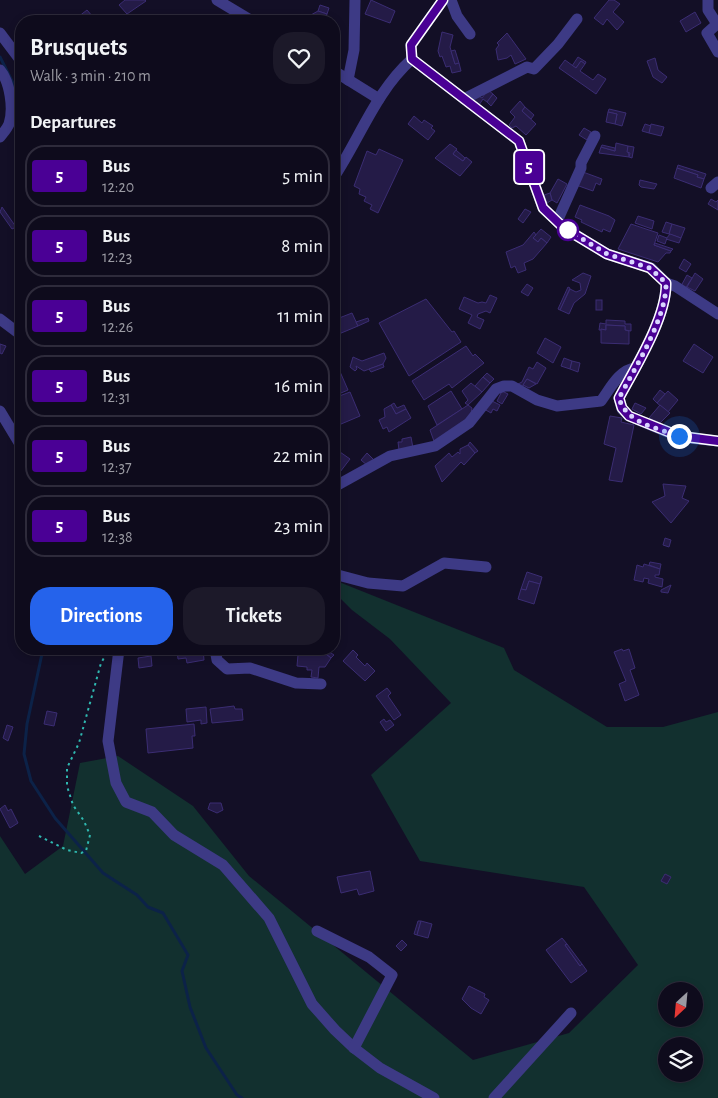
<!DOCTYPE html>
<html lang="en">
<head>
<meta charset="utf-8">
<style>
	:root { --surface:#0e0b1c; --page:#1c1929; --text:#f1f3f6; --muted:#9b9ba3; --line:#2e2b3b; --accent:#2563eb }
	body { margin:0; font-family:"Alegreya Sans",sans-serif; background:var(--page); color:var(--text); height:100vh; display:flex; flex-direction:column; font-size:19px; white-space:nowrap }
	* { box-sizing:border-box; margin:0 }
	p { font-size:16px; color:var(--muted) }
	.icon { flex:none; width:28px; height:28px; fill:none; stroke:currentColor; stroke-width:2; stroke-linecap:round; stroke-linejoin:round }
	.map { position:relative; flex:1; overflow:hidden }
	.panel { position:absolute; left:15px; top:15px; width:325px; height:640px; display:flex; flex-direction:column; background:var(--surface); border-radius:20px; box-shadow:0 2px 8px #0003,0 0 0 1px var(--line) }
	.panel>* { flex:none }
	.badge { padding:0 10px; border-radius:4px; font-size:18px; line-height:32px }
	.needle { width:32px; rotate:206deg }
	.buttons { position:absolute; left:658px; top:982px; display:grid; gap:10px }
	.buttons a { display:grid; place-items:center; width:45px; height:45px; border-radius:50%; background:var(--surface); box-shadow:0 2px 8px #0003,0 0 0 1px var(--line); font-size:25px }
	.you { position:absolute; width:25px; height:25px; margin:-12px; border:4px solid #fff; border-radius:50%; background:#1a73e8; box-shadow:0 0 0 8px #1a73e833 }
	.map>.badge { position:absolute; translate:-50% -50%; box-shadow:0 0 0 2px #fff }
	h2 { padding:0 15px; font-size:19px; line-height:45px }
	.round { display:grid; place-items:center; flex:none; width:52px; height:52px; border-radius:20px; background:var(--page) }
	.overview { display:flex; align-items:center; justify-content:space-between; height:85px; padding:0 15px }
	h1 { font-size:24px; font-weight:700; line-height:38px }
	.primary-button { display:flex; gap:10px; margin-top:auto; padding:10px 15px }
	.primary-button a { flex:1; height:58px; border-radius:20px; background:var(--accent); color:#fff; font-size:20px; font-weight:700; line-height:58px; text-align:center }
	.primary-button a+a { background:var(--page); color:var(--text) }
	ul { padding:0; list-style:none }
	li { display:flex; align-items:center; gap:15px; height:62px; margin:0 10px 8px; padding:0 5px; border:2px solid var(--line); border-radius:20px }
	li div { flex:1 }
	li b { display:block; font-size:19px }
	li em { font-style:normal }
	li .badge { min-width:55px; font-weight:700; text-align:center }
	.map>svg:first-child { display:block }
</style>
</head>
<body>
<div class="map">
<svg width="718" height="1098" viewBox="0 0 718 1098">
	<rect width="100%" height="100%" fill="#130f26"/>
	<path fill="#12302f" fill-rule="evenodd" d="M 334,580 L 504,648 L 514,670 L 607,727 L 663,727 L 718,712 L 718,1098 L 0,1098 L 0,836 L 25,874 L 63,846 L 80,763 L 118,756 L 193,806 L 249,876 L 473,1060 L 569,1033 L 638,965 L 584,887 L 420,861 L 371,775 L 451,703 L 390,639 L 352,610 L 334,592 ZM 666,991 L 694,991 L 694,1019 L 666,1019 ZM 666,1046 L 694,1046 L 694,1074 L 666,1074 Z"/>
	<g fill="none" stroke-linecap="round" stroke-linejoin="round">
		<g stroke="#0c2248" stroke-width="3">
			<polyline points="0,57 21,99"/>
			<polyline points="43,649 27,724 24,754 31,781 55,818 103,873 137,895 148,907 163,913 188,955 182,971 190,1007 206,1048 237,1095 242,1098"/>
		</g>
	</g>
	<g fill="#241b47" stroke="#3b2d73">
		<polygon points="125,0 145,0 146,1 127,14 119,5"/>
		<polygon points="371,0 395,11 390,23 365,14"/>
		<polygon points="609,0 614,0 620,4 613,12 624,22 617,30 607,19 603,25 594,18"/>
		<polygon points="320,5 329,8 327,14 318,11"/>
		<polygon points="87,10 93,17 88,21 81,21 78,17"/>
		<polygon points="318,11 327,14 325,20 302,21 302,20"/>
		<polygon points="695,12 701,23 686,32 680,21"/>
		<polygon points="442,32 453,35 450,47 455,64 459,63 461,71 452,73 450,66 446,67 442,56 440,57 438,51"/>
		<polygon points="507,33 526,59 515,64 511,55 507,58 498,60 496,49 499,45 497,43"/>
		<polygon points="455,50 459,63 455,64 451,51"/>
		<polygon points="578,57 586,62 585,64 581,61 576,68 572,66"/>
		<polygon points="655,58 658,70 667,77 662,83 653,77 647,61"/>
		<polygon points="565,60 576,68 581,61 585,64 580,71 593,80 598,74 606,79 596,94 559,68"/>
		<polygon points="488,90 493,94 487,102 483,99 479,105 473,101 477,95 482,98"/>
		<polygon points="493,94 497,98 491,106 487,102"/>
		<polygon points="520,101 525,107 522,111 536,124 526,135 516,126 512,128 509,125 515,117 510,112"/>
		<polygon points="525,107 534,115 531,119 522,111"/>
		<polygon points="609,109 626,113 622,126 615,124 617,114 608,112"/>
		<polygon points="608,112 617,114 615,124 606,122"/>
		<polygon points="414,116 422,123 424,120 433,126 431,128 435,131 428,140 408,124"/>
		<polygon points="645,124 651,126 649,133 642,131"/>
		<polygon points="651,124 664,127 661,136 649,133"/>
		<polygon points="584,128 591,132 587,140 579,135"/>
		<polygon points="616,143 628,146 629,157 599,153 601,147 615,151"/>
		<polygon points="450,144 457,149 453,154 463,161 466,157 472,162 460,176 435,158"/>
		<polygon points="602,145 615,148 615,151 601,147"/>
		<polygon points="628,146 634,147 632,158 629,157 630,153 627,152"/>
		<polygon points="379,149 403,160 378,213 370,209 372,205 364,201 366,197 359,194 360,189 354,186 367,151 376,155"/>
		<polygon points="456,150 465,158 463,161 453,154"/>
		<polygon points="678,165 706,174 704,179 697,177 698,175 677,168"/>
		<polygon points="677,168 698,175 697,177 704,179 701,188 674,178"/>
		<polygon points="583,172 602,179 600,185 596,183 593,191 576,185"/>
		<polygon points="558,179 567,184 557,203 552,200 550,193"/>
		<polygon points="640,180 657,184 654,189 641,187 639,185"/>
		<polygon points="550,193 552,200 547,203 544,195"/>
		<polygon points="711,199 716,202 718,200 718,210 708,204"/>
		<polygon points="580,205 609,216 615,220 610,232 603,229 602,232 581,222 582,220 575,217"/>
		<polygon points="2,207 16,227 12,229 0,212"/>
		<polygon points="525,209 531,212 523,223 518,219"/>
		<polygon points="638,216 654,221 652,229 635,223"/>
		<polygon points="21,221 21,239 15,230 18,228 16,225"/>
		<polygon points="666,222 672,224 669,234 662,232"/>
		<polygon points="631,224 658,233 654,245 671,251 670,253 666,253 658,262 618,249"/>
		<polygon points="672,224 685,228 681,238 669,234"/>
		<polygon points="541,229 551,237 547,243 541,238 538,242 533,238"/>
		<polygon points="534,232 536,235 533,238 538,242 541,238 547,243 533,259 524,263 526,270 518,273 515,266 511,268 506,252 523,245"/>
		<polygon points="670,234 681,238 679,243 666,239"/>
		<polygon points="659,235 667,238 665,244 657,241"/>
		<polygon points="655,243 673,249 671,251 654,245"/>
		<polygon points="684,259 691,264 686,272 679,268"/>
		<polygon points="583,273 591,276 585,294 574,303 569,314 560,310 570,289 576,292 581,290 580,283 572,280"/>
		<polygon points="695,273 703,279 695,291 687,287"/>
		<polygon points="687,275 692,278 685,289 681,286"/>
		<polygon points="527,284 533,288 528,296 521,292"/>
		<polygon points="568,287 570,288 560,310 558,309"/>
		<polygon points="490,295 497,298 490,313 486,311 478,314 477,317 484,320 480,329 468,323 472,315 459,309 464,297 478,303 482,302 486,303"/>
		<polygon points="426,299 452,332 454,331 461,342 409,376 379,323"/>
		<rect x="596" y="300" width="6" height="10"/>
		<polygon points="352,313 358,326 334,336 334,320"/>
		<polygon points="368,318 369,321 358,326 356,322"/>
		<polygon points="606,320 625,321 625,324 631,324 631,331 625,330 625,326 606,325 606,330 599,330 600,323 606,324"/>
		<polygon points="606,325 625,326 625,330 629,331 629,344 601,343 601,329 606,330"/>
		<polygon points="545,338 561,347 553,363 537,353"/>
		<polygon points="0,344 6,346 2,354 0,353"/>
		<polygon points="694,344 713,357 703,373 683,361"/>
		<polygon points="466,346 473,356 475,354 484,363 452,388 449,384 424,400 412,381"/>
		<polygon points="384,353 386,358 383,364 364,371 356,366 357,369 355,371 350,367 353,357 362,361"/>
		<polygon points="334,358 348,390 334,396"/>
		<polygon points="564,358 572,361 570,369 561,366"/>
		<polygon points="572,361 580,363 578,372 570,369"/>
		<polygon points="537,362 546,368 537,384 527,379 522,387 518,384 522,382 529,367 533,369"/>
		<polygon points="383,364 384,367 371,372 369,369"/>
		<polygon points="487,373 494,379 490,383 483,377"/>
		<polygon points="483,377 490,383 482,392 475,386"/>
		<polygon points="527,379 536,384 529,388 523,385"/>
		<polygon points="471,383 482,392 468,405 465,403 468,400 462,391"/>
		<polygon points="660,390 665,394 657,403 653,399"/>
		<polygon points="451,391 462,409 437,425 428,406"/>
		<polygon points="502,391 508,394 502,404 497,401"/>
		<polygon points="668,391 678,400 668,412 657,403"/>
		<polygon points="350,392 360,416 334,427 334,398"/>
		<polygon points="490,400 500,405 497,411 493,409 491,413 484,409"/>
		<polygon points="394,403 397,408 404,405 406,409 396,414 391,405"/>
		<polygon points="635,403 646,408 641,414 632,409"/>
		<polygon points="391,405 396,414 406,409 411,418 389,432 387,427 383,429 379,420 385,417 384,409"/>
		<polygon points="468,405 472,408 470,420 435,444 430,430"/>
		<polygon points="660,405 670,413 660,423 649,418"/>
		<polygon points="610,416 622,418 621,422 634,425 622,482 609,480 616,448 604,444"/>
		<polygon points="411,437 413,448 399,450 398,442 402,442 402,439"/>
		<polygon points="470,442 478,451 475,453 468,445"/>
		<polygon points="468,445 475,453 464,465 461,462 442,482 435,466 449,453 452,457 458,452 460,454 460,449"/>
		<polygon points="334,451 339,454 340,452 350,459 340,472 334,468"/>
		<polygon points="367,453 376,462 368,466 361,460"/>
		<polygon points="17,469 21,469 21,481 18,482"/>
		<polygon points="663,484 686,486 682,498 689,501 671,523 652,502 665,496"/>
		<polygon points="665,538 671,540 669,547 663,545"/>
		<polygon points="650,562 661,564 660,569 649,565"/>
		<polygon points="644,564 660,569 659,575 655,575 655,577 663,579 662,587 648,583 649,579 644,578 643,582 634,580 637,565 643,567"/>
		<polygon points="527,572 542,577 540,584 529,581 526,590 521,589"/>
		<polygon points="529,581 540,584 534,604 518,599 521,589 526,590"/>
		<polygon points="671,585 668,593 661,592 661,590"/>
		<polygon points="203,649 204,660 187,663 186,658 178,659 177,650"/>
		<polygon points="244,649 272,649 272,654 249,652 249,649"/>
		<polygon points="319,649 325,649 334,655 331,658 322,651 319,655 309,655 309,652 317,652"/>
		<polygon points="622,649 623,651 629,649 635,668 630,670 639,695 625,701 619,684 626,681 614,652"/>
		<polygon points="353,650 358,655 356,657 365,666 367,663 375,671 365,681 343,661"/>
		<polygon points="322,651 331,658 325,667 319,667 318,678 311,677 312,670 307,670 307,667 297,666 298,655 319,655"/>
		<polygon points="151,656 152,666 139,668 138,658"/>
		<polygon points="387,688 391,693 388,696 401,715 394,720 376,696"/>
		<polygon points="234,706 235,709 242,709 243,720 212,723 210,709"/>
		<polygon points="206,707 207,723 201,724 201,720 187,722 186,709"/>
		<polygon points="47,711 57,713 54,726 44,724"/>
		<polygon points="384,719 386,722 390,720 394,725 386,731 380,722"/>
		<polygon points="194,724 195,736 192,736 193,748 148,753 146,729"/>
		<polygon points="7,725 13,727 8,741 3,738"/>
		<polygon points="210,803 221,803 223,810 217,813 208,809"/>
		<polygon points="5,805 8,811 11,809 18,823 10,828 0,809"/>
		<polygon points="370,871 374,891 359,895 357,889 341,893 337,877"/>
		<polygon points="665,874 671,877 667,884 661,881"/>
		<polygon points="418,921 421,921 417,935 414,934"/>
		<polygon points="421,921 432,924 428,938 417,935"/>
		<polygon points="562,938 567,944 565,945 580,966 582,964 587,971 571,983 546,950"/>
		<polygon points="402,940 407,945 401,951 396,946"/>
		<polygon points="567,944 582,964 580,966 565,945"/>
		<polygon points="469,986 485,994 484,997 489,1000 481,1014 471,1008 462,999"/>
	</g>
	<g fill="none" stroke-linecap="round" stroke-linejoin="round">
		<polyline stroke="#2fb8b0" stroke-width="2" stroke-dasharray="2.5 4" stroke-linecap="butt" points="39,836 67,850 81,853 86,851 90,835 84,821 73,805 67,786 67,768 79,743 101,663 108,651"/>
		<g stroke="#3d3a85" stroke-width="11">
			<polyline points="217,0 252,21"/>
			<path d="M 443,0 L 411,45 L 412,59 L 519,141 L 543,208 L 564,228 L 607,254 L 651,268 L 666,283 C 667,317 635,368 619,398 L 622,409 L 629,416 L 679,437 L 718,441"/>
			<polyline points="451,0 457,16 470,34"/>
			<polyline points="708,0 708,10 717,24 707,33 718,52"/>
			<polyline points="0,33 21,61"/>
			<path d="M 0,70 C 10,82 14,109 9,124 C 7,129 3,133 0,137"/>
			<polyline points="334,71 379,99"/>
			<polyline points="348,80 354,50 355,0"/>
			<polyline points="464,99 527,67 534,69 558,44 577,19"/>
			<path d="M 334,177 C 360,138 376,91 412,59"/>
			<polyline points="711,188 718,182"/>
			<polyline points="555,219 559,217 581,168 581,163 595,136"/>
			<polyline points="666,283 675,286 718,314"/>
			<polyline points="0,319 21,335"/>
			<polyline points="0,411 21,446"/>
			<path d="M 334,487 L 390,456 L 435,446 L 469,423 L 496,389 L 504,386 L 512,386 L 537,400 L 557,406 L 601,401 C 610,389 619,370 635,368"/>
			<polyline points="334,574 368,583 403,586 444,563 486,567"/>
			<polyline points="119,649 108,741 116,783 126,802 152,812 174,835 223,865 269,918 312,1004 335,1030 354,1048 380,1068 434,1098"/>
			<polyline points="215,649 217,660 227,669 250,668 296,683 321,684"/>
			<polyline points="317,931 369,957 392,975 354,1048"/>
			<polyline points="494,1098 571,1013"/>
		</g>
	</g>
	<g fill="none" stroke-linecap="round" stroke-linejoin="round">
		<defs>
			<path id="line" d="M 443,0 L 411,45 L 412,59 L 519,141 L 543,208 L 564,228 L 607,254 L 650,268 L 666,283 C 667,317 635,368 619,398 L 622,408 L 629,416 L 679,436 L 718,441"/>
		</defs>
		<use href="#line" stroke="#fff" stroke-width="11"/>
		<use href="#line" stroke="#4a0095" stroke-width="8"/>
		<path stroke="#d9d4ff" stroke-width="5" stroke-dasharray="0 9" d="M 568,230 L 607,254 L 650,268 L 666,283 C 667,317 635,368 619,398 C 626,423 657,428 679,436"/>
	</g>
	<circle fill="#fff" stroke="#4a0095" stroke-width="2.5" cx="568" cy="230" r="10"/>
</svg>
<div class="buttons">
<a><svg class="needle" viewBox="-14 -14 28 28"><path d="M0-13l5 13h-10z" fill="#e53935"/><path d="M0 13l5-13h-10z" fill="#9b9ba3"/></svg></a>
<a><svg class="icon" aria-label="layers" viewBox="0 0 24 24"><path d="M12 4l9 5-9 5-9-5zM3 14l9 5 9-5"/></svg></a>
</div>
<div class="you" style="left:679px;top:436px"></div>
<b class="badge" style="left:529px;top:167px;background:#4a0095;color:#fff">5</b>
<section class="panel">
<div class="overview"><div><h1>Brusquets</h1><p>Walk · 3 min · 210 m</p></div><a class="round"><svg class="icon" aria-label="heart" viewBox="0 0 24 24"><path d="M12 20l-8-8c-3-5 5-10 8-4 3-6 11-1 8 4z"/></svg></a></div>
<h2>Departures</h2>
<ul>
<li><span class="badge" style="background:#4a0095;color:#fff">5</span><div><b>Bus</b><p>12:20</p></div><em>5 min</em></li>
<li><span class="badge" style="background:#4a0095;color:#fff">5</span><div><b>Bus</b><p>12:23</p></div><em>8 min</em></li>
<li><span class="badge" style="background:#4a0095;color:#fff">5</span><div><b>Bus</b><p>12:26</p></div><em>11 min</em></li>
<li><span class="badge" style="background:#4a0095;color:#fff">5</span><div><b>Bus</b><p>12:31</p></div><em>16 min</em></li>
<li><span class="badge" style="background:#4a0095;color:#fff">5</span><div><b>Bus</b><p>12:37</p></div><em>22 min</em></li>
<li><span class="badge" style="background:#4a0095;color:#fff">5</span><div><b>Bus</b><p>12:38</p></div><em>23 min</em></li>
</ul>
<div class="primary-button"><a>Directions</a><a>Tickets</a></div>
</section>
</div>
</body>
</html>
